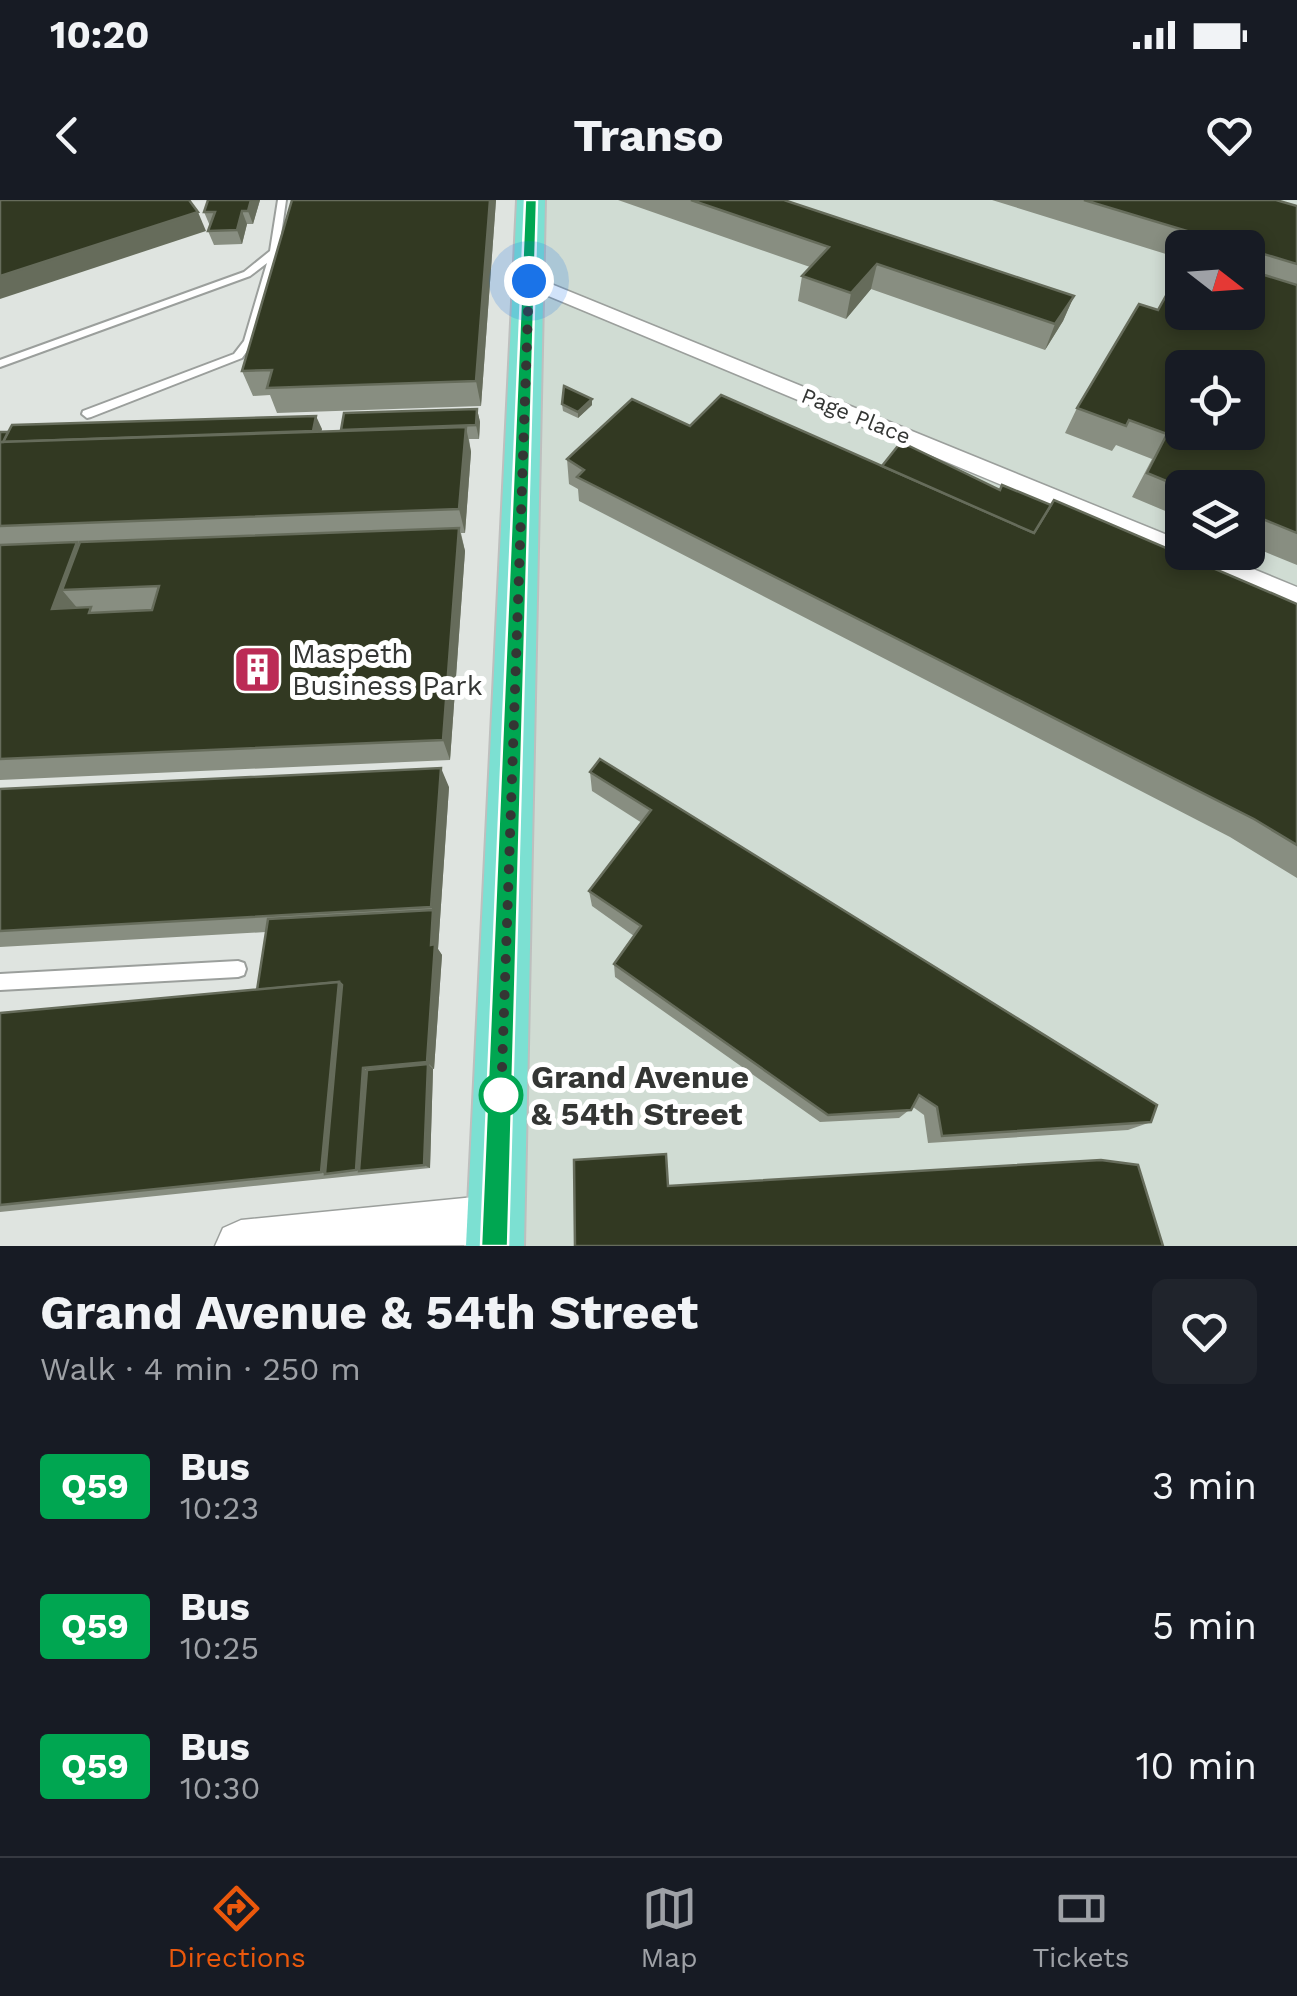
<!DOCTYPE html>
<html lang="en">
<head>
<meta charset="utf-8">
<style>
	:root { --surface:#171b24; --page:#20242c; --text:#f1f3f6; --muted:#9ea1a6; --line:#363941; --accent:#ea580c }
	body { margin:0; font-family:"Work Sans",sans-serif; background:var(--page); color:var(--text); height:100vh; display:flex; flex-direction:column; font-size:38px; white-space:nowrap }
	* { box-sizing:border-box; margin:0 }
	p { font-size:32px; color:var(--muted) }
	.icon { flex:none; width:55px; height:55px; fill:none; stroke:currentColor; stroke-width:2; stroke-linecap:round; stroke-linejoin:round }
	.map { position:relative; height:1046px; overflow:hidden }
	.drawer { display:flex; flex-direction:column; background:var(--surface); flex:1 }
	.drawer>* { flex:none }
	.badge { padding:0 20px; border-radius:8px; font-size:35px; line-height:65px }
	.needle { width:65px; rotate:107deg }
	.tools { position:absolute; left:1165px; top:30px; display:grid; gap:20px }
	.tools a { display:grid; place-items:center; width:100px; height:100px; border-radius:15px; background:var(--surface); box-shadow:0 5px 15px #0003; font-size:50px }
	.you { position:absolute; width:50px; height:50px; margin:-25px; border:8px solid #fff; border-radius:50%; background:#1a73e8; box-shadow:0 0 0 15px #1a73e833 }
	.map>.badge { position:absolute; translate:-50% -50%; box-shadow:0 0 0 5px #fff }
	.round { display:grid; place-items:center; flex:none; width:105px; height:105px; border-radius:15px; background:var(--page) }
	.summary { display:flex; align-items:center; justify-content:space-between; height:170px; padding:0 40px }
	h1 { font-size:48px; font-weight:700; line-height:75px }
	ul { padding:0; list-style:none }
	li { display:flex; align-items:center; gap:30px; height:140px; padding:0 40px }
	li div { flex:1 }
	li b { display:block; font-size:38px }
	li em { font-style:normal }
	li .badge { min-width:110px; font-weight:700; text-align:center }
	.status { display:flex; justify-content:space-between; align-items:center; height:70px; padding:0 50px; background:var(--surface); direction:ltr }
	.status svg { height:28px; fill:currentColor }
	header { display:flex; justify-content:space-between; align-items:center; height:130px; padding:0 40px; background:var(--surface); font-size:45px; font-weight:700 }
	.dock { display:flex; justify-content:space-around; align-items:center; height:140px; border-top:2px solid var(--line); background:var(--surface); font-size:28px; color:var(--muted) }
	.dock a { display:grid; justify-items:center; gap:5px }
	.dock .selected { color:var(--accent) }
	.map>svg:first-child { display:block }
</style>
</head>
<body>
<div class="status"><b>10:20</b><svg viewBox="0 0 49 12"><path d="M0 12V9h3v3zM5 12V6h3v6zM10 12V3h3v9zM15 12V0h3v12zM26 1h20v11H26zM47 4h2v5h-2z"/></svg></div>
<header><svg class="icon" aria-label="back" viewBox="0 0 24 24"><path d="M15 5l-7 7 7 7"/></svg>Transo<svg class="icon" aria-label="heart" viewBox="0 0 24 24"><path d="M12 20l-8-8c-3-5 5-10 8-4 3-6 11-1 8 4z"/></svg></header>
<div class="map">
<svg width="1297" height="1046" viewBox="0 0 1297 1046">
	<rect width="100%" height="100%" fill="#dfe4e0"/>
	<path fill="#d0dcd3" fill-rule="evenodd" d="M 532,0 L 1297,0 L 1297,1046 L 497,1046 ZM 1182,48 L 1248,48 L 1248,112 L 1182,112 ZM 1182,168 L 1248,168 L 1248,232 L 1182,232 ZM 1182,288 L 1248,288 L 1248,352 L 1182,352 Z"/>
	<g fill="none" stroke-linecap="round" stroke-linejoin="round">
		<defs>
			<g id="service">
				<path d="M 278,0 L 286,0 C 280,44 269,123 242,158 L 91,217 L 87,218 L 82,214 L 83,211 L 234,154 L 244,141 L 267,63 L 250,76 L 0,167 L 0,160 L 244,72 L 270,51 Z"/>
				<polygon points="238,761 244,763 246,769 244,775 238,777 0,790 0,774"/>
			</g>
			<polygon id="minor" points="529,75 1182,341 1182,352 1212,352 1297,387 1297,408 522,85 519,81"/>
			<polygon id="secondary" points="495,995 513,1002 520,1020 513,1038 495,1045 215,1046 223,1028 241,1020"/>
			<polygon id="primary" points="517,0 545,0 524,1046 466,1046"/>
		</defs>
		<use href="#service" stroke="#9b9f9c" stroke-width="4"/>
		<use href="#minor" stroke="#9b9f9c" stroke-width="3"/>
		<use href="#secondary" stroke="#9b9f9c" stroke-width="3"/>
		<use href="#primary" stroke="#bebfbe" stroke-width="4"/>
		<use href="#service" fill="#fff" fill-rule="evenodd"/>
		<use href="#minor" fill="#fff" fill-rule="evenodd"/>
		<use href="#secondary" fill="#fff" fill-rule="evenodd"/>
		<use href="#primary" fill="#7ce0d2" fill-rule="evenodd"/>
	</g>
	<g fill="#888e81">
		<polygon points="208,0 260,0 253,24 247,24 242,44 214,45 208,31 210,26 204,12"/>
		<polygon points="496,0 481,206 277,213 270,195 253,196 242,171"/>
		<polygon points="618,0 784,0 1074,96 1063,121 1045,150 871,89 846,119 798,101 802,76 810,67"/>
		<polygon points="992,0 1276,0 1297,6 1297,365 1248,345 1248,288 1182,288 1182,318 1132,297 1152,259 1116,245 1112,251 1065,233 1077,208 1158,110 1248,112 1248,48 1182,48 1182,59"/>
		<polygon points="592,199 592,205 578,218 563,211 562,204"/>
		<polygon points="477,209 480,222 479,239 469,239 471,252 465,333 461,333 465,351 450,560 0,580 0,232 322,229 321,231 341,231"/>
		<polygon points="690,226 1000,290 1051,305 1297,404 1297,678 1230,637 579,301 578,289 569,284 567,259"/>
		<polygon points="590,572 1151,922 1128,930 928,943 924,915 913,907 899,918 820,922 615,777 614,764 634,736 592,706 589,691 642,623 592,591"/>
		<polygon points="449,587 438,749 442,755 434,869 433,869 430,968 0,1012 0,813 257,790 266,732 0,747 0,589"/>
	</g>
	<g fill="#666c5b">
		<polygon points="251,0 260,0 253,24 248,11"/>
		<polygon points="490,0 496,0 481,206 476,181"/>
		<polygon points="242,11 247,24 242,44 237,30"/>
		<polygon points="198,12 206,31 0,99 0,76"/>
		<polygon points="877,64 871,89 846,119 851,93"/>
		<polygon points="1074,96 1063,121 1045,150 1055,124"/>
		<polygon points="592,199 592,205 578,218 578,212"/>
		<polygon points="477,209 480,222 479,239 476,225"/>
		<polygon points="316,216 322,229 318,244 313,231"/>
		<polygon points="466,227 471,252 465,333 459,309"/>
		<polygon points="459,328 465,351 450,560 443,540"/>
		<polygon points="77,342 95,366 62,390 79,410 52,409"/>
		<polygon points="441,568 449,587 438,749 442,755 434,869 427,862 433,710 431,707"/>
		<polygon points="339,782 352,795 325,974 321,972"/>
		<polygon points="428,864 433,869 430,968 424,965"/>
		<polygon points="363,868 373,875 359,971 356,970"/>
	</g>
	<g fill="#323922" stroke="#666c5b" stroke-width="2.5" fill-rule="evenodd">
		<polygon points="0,0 189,0 198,12 0,76"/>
		<polygon points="208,0 251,0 248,11 242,11 237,30 208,31 215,12 204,12"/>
		<polygon points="292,0 490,0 476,181 267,188 272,170 242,171"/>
		<polygon points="691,0 784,0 1074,96 1055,124 877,64 851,93 802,76 829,47"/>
		<polygon points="1084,0 1276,0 1297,6 1297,64"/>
		<path d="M 1182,67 L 1182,112 L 1248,112 L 1248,70 L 1297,85 L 1297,333 L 1248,313 L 1248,288 L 1183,288 L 1147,273 L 1167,234 L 1129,220 L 1126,226 L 1077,208 L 1139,104 L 1158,110 ZM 1182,168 L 1248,168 L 1248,232 L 1182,232 Z"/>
		<polygon points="564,186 592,199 578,212 562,204"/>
		<polygon points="721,195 1034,333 1054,300 1297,404 1297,645 1254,619 577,277 584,270 567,259 632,199 690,226"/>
		<polygon points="477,209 476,225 341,230 344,213"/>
		<polygon points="316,216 313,231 3,242 12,225"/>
		<polygon points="466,227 459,309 0,326 0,242"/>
		<polygon points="0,232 8,232 3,242 0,242"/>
		<polygon points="901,242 1000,290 1002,285 1051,305 1034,333 882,266"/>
		<polygon points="459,328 443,540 0,559 0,345 77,342 52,409 91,407 89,413 152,410 159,386 62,390 80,342"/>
		<polygon points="600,559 1157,905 1151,922 942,936 937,907 919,895 911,910 828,915 614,764 641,726 589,691 651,610 590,572"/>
		<polygon points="441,568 431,707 0,731 0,589"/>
		<polygon points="433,710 431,745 435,744 427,862 363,868 356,970 325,974 342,785 339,782 257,790 268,719"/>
		<polygon points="339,782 321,972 0,1005 0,813"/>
		<polygon points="428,864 424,965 359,971 367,870"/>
		<polygon points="666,954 668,986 1101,960 1138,965 1163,1046 575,1046 574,960"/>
	</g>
	<polygon fill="#00a651" stroke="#fff" stroke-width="2.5" points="525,0 537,0 508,1046 481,1046"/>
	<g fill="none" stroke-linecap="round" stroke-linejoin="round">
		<polyline stroke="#343634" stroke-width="10" stroke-dasharray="0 18" points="501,895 501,899 529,81"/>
	</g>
	<defs>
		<symbol id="building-square" viewBox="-11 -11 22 22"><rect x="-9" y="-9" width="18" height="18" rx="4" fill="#bb2b55" stroke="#fff"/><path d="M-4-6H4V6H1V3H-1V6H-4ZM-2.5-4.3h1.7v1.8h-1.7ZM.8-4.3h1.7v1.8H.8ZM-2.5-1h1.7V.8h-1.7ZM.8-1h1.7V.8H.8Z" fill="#fff"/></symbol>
	</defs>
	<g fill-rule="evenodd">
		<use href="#building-square" x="230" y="442" width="55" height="55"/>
	</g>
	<circle fill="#fff" stroke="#00a651" stroke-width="5" cx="501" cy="895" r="20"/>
	<g text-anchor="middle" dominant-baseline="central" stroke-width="10" stroke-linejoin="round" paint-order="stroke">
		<g font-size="22" fill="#343634" stroke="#fff">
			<text transform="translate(856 216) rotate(22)">Page Place</text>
		</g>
		<g font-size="28" fill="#343634" stroke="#fff" text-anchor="start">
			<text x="292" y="453">Maspeth<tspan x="292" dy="32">Business Park</tspan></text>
		</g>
		<g font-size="32" font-weight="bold" fill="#343634" stroke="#fff" text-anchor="start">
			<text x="531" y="877">Grand Avenue<tspan x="531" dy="37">&amp; 54th Street</tspan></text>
		</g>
	</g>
</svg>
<div class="tools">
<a><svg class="needle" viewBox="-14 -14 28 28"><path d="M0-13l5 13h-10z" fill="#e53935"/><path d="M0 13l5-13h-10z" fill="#9ea1a6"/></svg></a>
<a><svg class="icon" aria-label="locate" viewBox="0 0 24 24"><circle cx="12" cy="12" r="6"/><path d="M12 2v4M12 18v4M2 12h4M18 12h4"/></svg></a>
<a><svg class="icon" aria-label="layers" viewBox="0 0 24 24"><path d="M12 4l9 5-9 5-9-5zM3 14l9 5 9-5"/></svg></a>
</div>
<div class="you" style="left:529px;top:81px"></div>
</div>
<section class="drawer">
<div class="summary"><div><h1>Grand Avenue &amp; 54th Street</h1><p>Walk · 4 min · 250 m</p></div><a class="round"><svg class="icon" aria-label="heart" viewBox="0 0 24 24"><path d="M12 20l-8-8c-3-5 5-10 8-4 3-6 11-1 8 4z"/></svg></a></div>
<ul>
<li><span class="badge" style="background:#00a651;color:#fff">Q59</span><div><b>Bus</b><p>10:23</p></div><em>3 min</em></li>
<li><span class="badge" style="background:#00a651;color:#fff">Q59</span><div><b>Bus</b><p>10:25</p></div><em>5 min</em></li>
<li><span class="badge" style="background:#00a651;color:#fff">Q59</span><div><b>Bus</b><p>10:30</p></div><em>10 min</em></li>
</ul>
</section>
<nav class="dock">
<a class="selected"><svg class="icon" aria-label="directions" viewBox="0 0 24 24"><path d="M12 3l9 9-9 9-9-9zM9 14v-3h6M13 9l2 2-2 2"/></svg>Directions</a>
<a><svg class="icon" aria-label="map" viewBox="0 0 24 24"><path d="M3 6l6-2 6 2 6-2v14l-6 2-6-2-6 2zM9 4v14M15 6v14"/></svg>Map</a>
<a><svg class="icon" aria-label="tickets" viewBox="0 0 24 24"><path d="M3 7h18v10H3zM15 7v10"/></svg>Tickets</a>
</nav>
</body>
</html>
